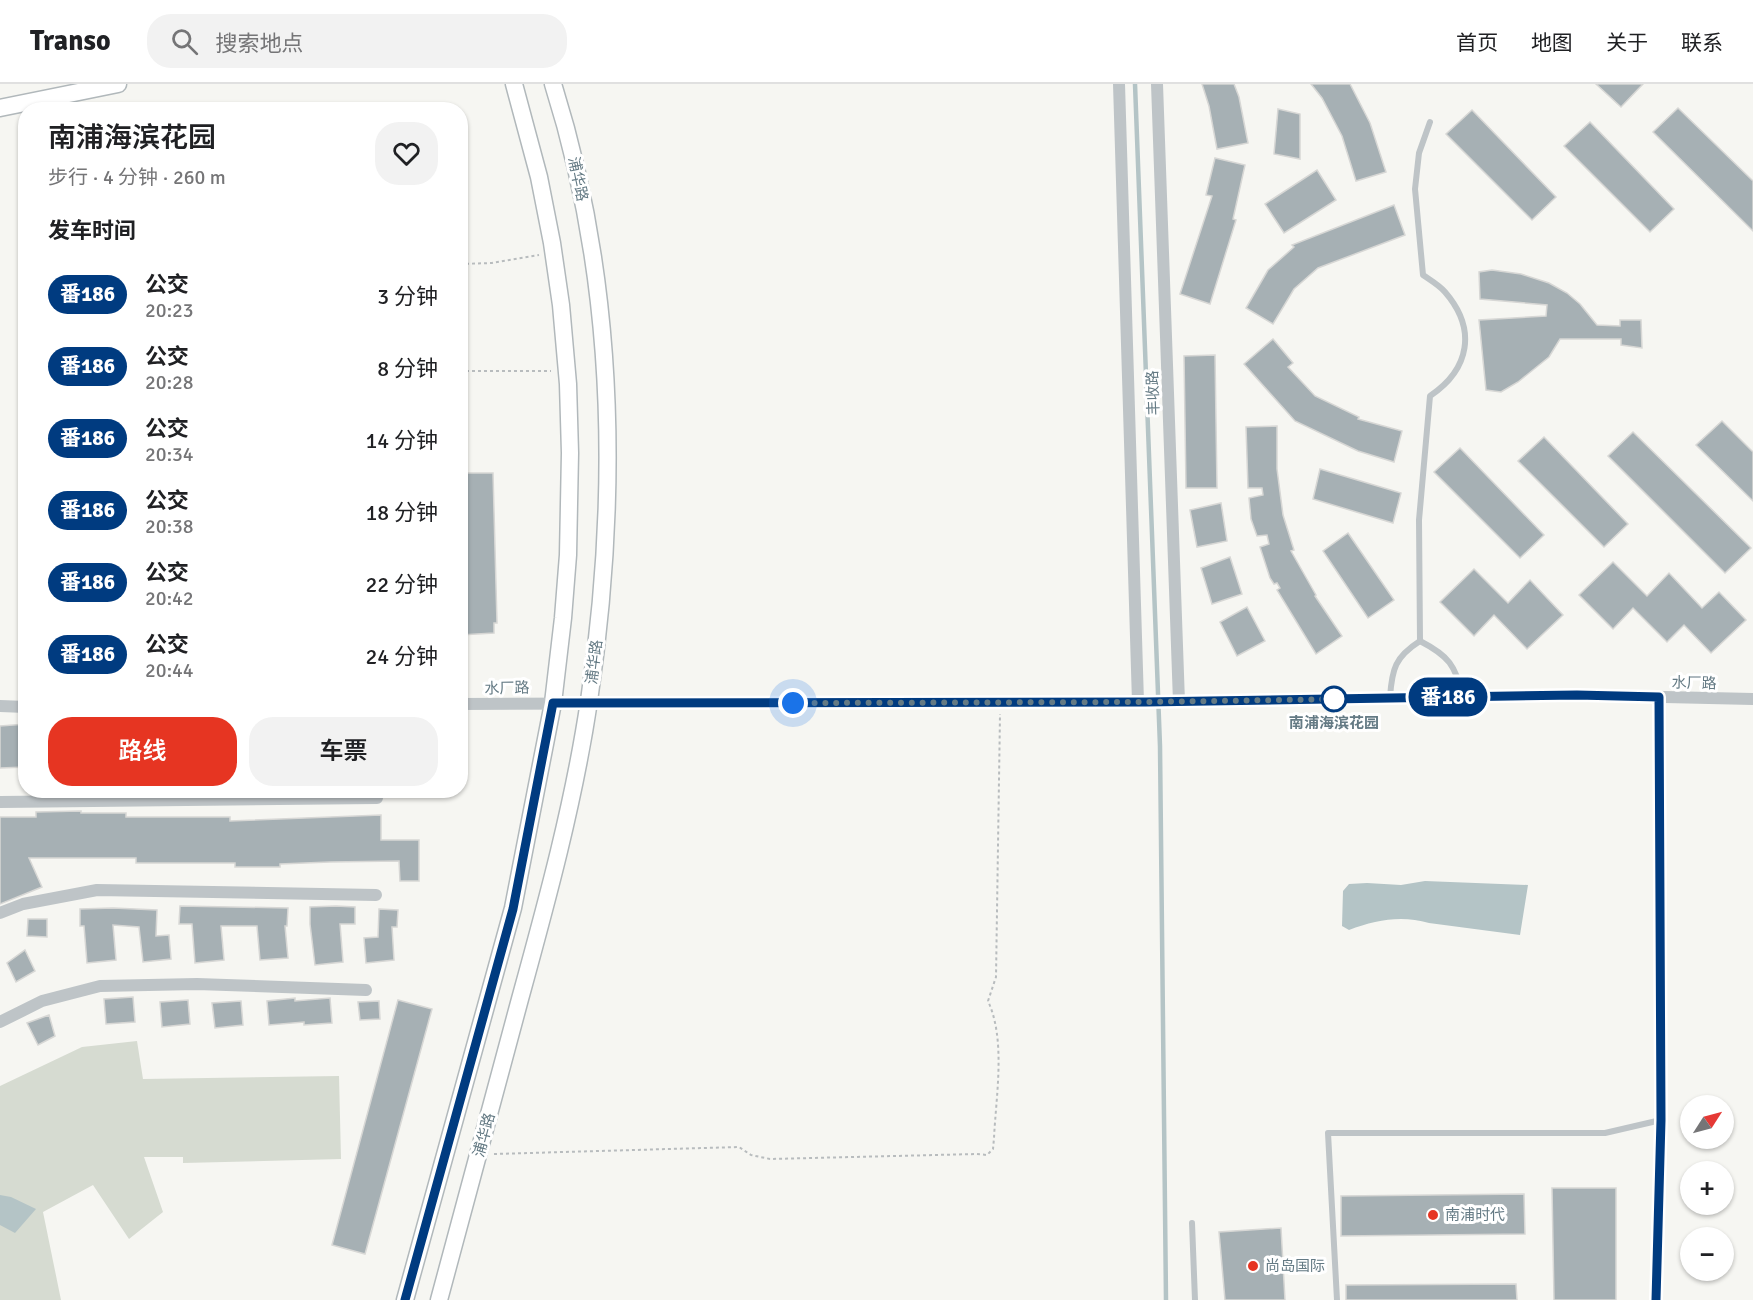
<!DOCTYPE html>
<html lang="zh">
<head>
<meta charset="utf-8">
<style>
	:root { --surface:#fff; --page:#f2f2f2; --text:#202124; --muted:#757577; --line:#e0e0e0; --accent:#e63522 }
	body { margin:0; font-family:Signika,"Noto Sans SC",sans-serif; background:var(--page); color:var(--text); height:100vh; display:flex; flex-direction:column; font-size:22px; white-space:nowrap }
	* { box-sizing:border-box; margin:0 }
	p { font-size:20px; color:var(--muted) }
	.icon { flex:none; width:33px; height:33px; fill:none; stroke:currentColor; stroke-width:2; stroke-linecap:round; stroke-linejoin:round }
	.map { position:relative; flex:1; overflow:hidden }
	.drawer { position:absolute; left:18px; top:18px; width:450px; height:696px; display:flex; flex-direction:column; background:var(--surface); border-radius:24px; box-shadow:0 2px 4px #0004 }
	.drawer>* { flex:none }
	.badge { padding:0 12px; border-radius:20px; font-size:21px; line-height:39px }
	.needle { width:39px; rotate:54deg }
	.fabs { position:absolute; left:1680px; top:1011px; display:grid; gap:12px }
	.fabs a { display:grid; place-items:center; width:54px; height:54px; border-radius:50%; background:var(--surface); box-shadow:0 2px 4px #0004; font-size:30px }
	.you { position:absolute; width:30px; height:30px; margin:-15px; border:4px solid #fff; border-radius:50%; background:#1a73e8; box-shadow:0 0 0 9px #1a73e833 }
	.map>.badge { position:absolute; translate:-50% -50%; box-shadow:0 0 0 3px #fff }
	h2 { padding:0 30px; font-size:22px; line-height:54px }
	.round { display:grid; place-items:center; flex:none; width:63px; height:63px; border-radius:24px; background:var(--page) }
	.overview { display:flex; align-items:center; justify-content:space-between; height:102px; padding:0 30px }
	h1 { font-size:28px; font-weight:600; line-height:45px }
	.cta { display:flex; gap:12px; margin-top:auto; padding:12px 30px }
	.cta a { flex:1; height:69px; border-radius:24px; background:var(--accent); color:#fff; font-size:24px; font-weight:600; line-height:69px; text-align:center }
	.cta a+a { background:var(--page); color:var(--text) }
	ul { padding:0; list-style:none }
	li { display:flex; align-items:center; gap:18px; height:72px; padding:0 30px }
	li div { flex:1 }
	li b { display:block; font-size:22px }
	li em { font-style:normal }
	li .badge { min-width:66px; font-weight:700; text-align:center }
	header { display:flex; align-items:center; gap:36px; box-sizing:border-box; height:84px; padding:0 30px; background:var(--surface); border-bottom:2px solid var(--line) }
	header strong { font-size:28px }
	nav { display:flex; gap:33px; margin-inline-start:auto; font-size:21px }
	.search { width:420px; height:54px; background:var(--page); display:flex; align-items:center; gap:15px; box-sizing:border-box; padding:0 21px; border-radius:24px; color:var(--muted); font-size:22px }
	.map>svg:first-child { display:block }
</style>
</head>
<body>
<header>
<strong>Transo</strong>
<div class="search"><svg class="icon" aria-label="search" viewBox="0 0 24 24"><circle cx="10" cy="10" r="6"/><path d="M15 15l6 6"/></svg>搜索地点</div>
<nav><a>首页</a><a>地图</a><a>关于</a><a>联系</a></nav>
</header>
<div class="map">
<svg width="1753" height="1216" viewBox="0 0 1753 1216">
	<rect width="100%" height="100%" fill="#f6f6f2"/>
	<polygon fill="#d6dbd1" points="137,957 143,995 339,992 341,1075 183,1079 183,1073 144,1073 163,1128 129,1155 93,1101 43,1128 61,1216 0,1216 0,1002 82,963"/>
	<g fill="#b4c4c6">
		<path d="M 1425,797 L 1528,801 L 1520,851 L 1429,839 C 1401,831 1376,836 1349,846 L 1342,842 L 1343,807 L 1349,800 L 1367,799 L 1401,801 Z"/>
		<polygon points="0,1111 11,1113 36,1125 15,1149 0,1141"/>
	</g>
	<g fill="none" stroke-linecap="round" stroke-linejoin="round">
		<polyline stroke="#b4c4c6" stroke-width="4.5" points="1135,0 1160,662 1166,1216"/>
	</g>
	<g fill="#a6b0b4" stroke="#d7d7d5" stroke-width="1.5">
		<polygon points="1202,0 1234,0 1239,13 1248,59 1217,65 1209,22"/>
		<polygon points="1311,0 1350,0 1370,39 1386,88 1356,97 1342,52 1322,14"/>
		<polygon points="1596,0 1643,0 1621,23"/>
		<polygon points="1678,24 1753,97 1753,147 1653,48"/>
		<polygon points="1278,25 1300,30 1300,75 1274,70"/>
		<polygon points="1472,26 1556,113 1532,136 1446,50"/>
		<polygon points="1590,38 1674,125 1650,148 1564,62"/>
		<polygon points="1215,74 1245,81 1233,135 1236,136 1210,220 1180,210 1212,112 1206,111"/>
		<polygon points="1317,86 1336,116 1284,149 1265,120"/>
		<polygon points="1394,121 1405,151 1318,184 1294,205 1273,240 1246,224 1268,186 1294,163 1292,161"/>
		<polygon points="1492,186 1521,190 1549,199 1567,209 1580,220 1597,241 1620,242 1620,236 1641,236 1642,264 1621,261 1621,255 1560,255 1549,273 1518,298 1501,308 1486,306 1479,236 1546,232 1547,221 1480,215 1479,188"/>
		<polygon points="1273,255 1293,279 1288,283 1315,312 1359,333 1358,335 1402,347 1394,378 1358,367 1295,337 1244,280"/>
		<polygon points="1215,271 1217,404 1186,404 1184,272"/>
		<polygon points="1722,337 1753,368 1753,417 1696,361"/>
		<polygon points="1277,342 1277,385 1283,431 1294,466 1291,467 1316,511 1315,512 1342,552 1316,570 1277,506 1280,504 1277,499 1274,500 1270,494 1260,463 1269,460 1267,451 1257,452 1251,435 1249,414 1263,411 1262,404 1248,404 1246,343"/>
		<polygon points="1633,348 1751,464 1725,489 1608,372"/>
		<polygon points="1544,353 1628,440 1604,463 1518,377"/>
		<polygon points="1460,364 1544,451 1520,474 1434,388"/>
		<polygon points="1320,385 1401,409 1393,439 1313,415"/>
		<polygon points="460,389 493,389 497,539 494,539 494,549 460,551"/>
		<polygon points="1221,419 1227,457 1197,463 1190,426"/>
		<polygon points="1348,449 1394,516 1368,534 1323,467"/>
		<polygon points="1230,473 1242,510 1212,520 1201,484"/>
		<polygon points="1613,478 1647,512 1669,489 1702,524 1719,508 1746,536 1711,569 1684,541 1667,558 1633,524 1613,545 1579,511"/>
		<polygon points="1474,485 1508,519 1530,496 1563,531 1527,565 1494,531 1474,552 1440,518"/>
		<polygon points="1247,523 1265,557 1237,572 1220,538"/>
		<polygon points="26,640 26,683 0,684 0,642"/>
		<polygon points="81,727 81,729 126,729 126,733 230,733 230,737 381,731 381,756 419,756 419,797 400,797 399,777 330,778 280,780 280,783 235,783 235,779 136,779 136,774 29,774 42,803 0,820 0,733 36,733 36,728"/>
		<polygon points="180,822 288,824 287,842 285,842 288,874 260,876 257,842 221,842 224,876 195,879 192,840 179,840"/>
		<polygon points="336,822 355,823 355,840 340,840 343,878 315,881 310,840 310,823"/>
		<polygon points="113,824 157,826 156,852 169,851 171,875 143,878 139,843 113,841 116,876 87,879 84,842 80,842 80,825"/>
		<polygon points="379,825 398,826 397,843 392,843 394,876 366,879 364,854 378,853"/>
		<polygon points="28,835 47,835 47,853 27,852"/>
		<polygon points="25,866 35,887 16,898 7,879"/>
		<polygon points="133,913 135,938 106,940 104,915"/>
		<polygon points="295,914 295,917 330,914 332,939 304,941 304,938 269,941 267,917"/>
		<polygon points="188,916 190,940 162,943 160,918"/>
		<polygon points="398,916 432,925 365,1170 332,1161"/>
		<polygon points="241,917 243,941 215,944 212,919"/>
		<polygon points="379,917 380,935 360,936 358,918"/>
		<polygon points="49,931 55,952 38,961 27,939"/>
		<polygon points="1552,1104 1616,1104 1616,1216 1554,1216"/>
		<polygon points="1524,1110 1525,1150 1341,1152 1341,1112"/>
		<polygon points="1281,1144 1285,1216 1225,1216 1219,1148"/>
		<polygon points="1516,1200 1517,1216 1346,1216 1346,1201"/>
	</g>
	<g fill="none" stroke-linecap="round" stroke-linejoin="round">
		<defs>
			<g id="secondary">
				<polyline points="0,24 118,0"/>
				<polyline points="405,1216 513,824 553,619 563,534 568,471 570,369 568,300 561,221 552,159 539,93 514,0"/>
				<path d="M 439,1216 C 466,1116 493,1015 520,915 C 547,817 574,718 589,617 C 619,412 616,199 553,0"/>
			</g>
		</defs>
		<use href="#secondary" stroke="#b1b8bb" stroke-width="19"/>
		<g stroke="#b8bcbe" stroke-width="2" stroke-dasharray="3 3" stroke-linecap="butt">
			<polyline points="460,180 492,179 539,171"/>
			<polyline points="460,287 551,287"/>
			<path d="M 494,1070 L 739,1063 L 751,1071 L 770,1075 L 977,1070 L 987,1071 L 993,1065 L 994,1054 C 996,1012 1006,956 988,917 L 996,893 L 1000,630"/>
		</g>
		<g stroke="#bec4c7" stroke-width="6">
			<path d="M 1420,557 C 1449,572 1455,581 1463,612"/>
			<path d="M 1390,613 C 1392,585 1395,573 1420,557 L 1419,436 L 1430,312 C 1470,285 1477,245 1445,208 C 1439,201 1430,196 1423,191 L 1415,105 L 1419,69 L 1430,38"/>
			<polyline points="1192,1139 1195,1216"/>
			<polyline points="1337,1216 1328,1049 1605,1049 1661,1036"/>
		</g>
		<g stroke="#bec4c7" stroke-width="12">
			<polyline points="1119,0 1138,618"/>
			<polyline points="1157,0 1179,618"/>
			<polyline points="460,620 1146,618 1577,611 1753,615"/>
			<polyline points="0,622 26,623"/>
			<polyline points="0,718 377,714"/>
			<polyline points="0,829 23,820 97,806 376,811"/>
			<polyline points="0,938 42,917 100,902 197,900 366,906"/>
			<polyline points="1656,1216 1661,1036 1659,613"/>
		</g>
		<use href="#secondary" stroke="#fff" stroke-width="16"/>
	</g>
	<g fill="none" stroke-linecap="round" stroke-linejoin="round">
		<defs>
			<polyline id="line" points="405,1216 513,825 553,619 1146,618 1577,611 1659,613 1661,1036 1656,1216"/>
		</defs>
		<use href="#line" stroke="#fff" stroke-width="14"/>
		<use href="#line" stroke="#003b80" stroke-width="9"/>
		<polyline stroke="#647a84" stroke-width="6" stroke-dasharray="0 10.8" points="793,619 1146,618 1343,615 1334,615"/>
	</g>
	<circle fill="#fff" stroke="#003b80" stroke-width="3" cx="1334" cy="615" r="12"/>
	<g fill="#e63522" stroke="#fff" stroke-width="2">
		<circle cx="1433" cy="1131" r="6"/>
		<circle cx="1253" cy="1182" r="6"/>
	</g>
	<g text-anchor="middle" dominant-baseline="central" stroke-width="6" stroke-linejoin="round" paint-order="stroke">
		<g font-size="15" fill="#647a84" stroke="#fff">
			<text transform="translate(578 95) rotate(78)">浦华路</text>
			<text transform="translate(1153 309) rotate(-92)">丰收路</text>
			<text transform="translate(594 578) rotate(-83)">浦华路</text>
			<text transform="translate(1694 599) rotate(1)">水厂路</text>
			<text transform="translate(507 604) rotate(-1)">水厂路</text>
			<text transform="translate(484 1051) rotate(-75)">浦华路</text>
		</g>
		<g font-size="15" font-weight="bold" fill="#647a84" stroke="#fff">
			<text x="1334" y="639">南浦海滨花园</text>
		</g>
		<g font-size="15" fill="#647a84" stroke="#fff" text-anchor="start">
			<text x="1445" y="1131">南浦时代</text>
			<text x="1265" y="1182">尚岛国际</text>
		</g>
	</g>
</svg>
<div class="fabs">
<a><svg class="needle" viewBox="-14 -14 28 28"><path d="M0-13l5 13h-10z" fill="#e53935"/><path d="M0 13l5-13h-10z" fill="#757577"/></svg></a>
<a>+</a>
<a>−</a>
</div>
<div class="you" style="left:793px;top:619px"></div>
<b class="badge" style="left:1448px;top:613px;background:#003b80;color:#fff">番186</b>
<section class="drawer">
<div class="overview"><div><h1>南浦海滨花园</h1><p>步行 · 4 分钟 · 260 m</p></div><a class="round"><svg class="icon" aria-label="heart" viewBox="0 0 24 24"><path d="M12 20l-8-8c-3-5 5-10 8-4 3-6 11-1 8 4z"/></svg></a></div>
<h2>发车时间</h2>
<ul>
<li><span class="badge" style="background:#003b80;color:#fff">番186</span><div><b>公交</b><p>20:23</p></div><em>3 分钟</em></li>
<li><span class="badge" style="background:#003b80;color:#fff">番186</span><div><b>公交</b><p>20:28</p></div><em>8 分钟</em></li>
<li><span class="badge" style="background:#003b80;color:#fff">番186</span><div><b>公交</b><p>20:34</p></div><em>14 分钟</em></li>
<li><span class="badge" style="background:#003b80;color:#fff">番186</span><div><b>公交</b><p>20:38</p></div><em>18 分钟</em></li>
<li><span class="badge" style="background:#003b80;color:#fff">番186</span><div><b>公交</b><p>20:42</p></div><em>22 分钟</em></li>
<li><span class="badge" style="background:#003b80;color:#fff">番186</span><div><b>公交</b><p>20:44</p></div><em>24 分钟</em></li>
</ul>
<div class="cta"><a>路线</a><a>车票</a></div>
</section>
</div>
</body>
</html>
